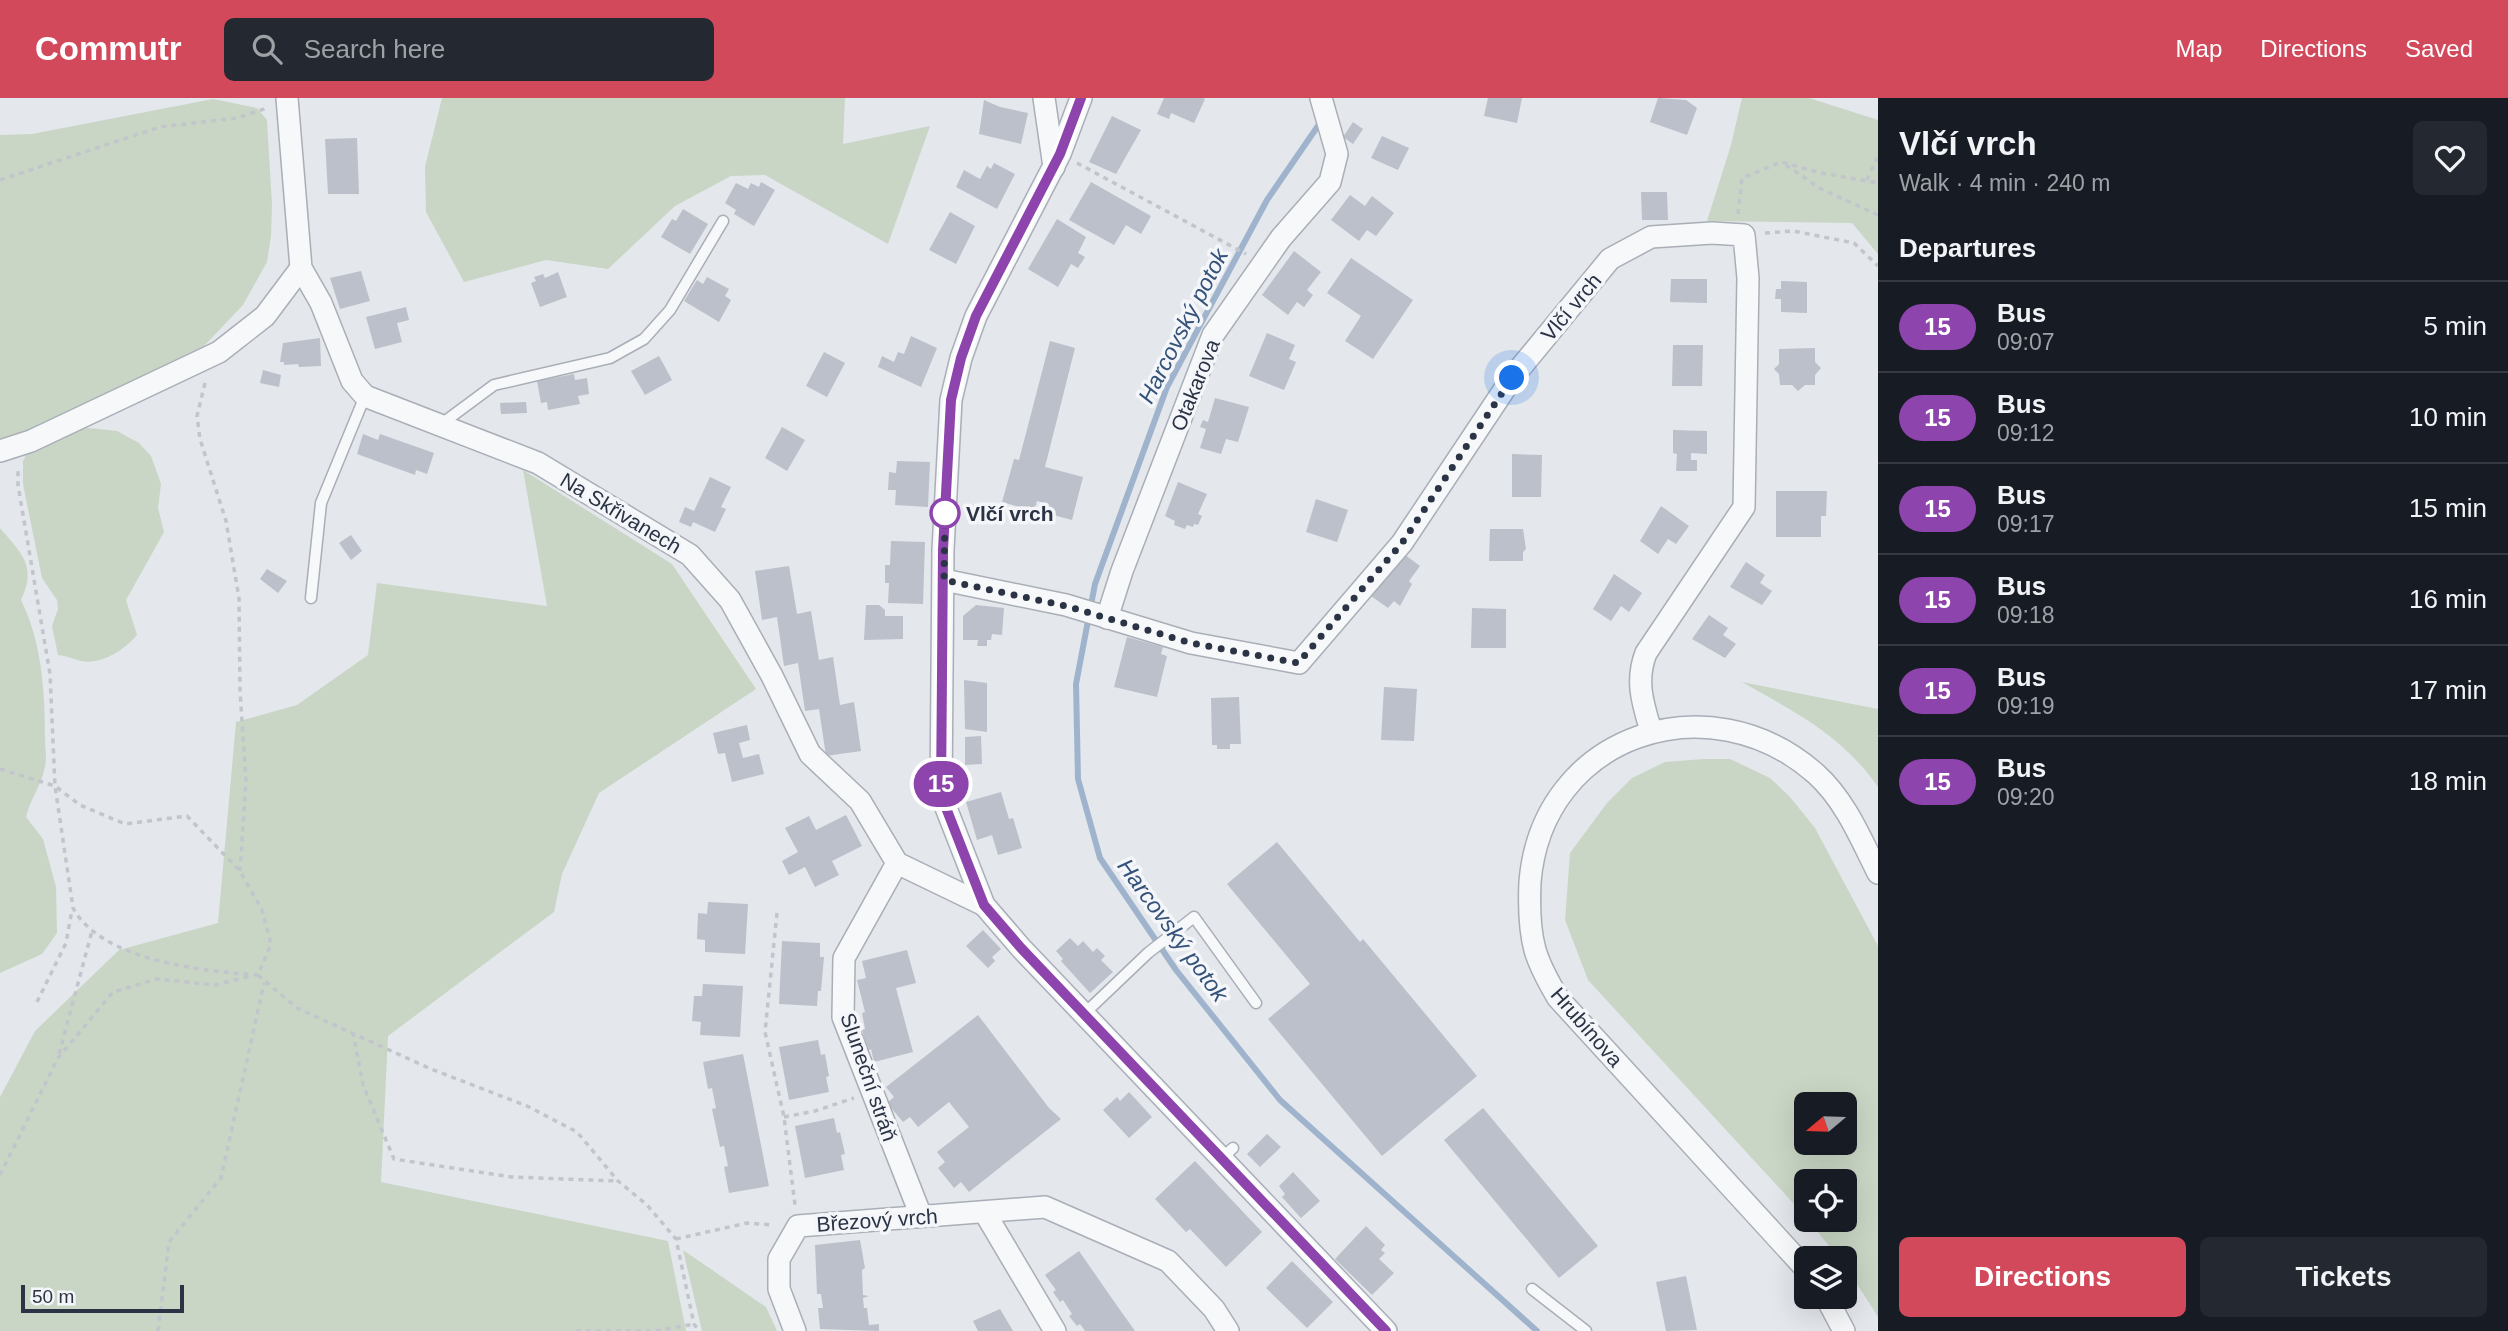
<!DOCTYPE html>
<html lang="en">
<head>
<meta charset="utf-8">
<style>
	:root { --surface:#171b24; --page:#242831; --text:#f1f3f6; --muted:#9ea1a6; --line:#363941; --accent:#d1495b }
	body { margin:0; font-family:Helvetica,sans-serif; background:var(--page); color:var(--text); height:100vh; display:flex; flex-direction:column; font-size:26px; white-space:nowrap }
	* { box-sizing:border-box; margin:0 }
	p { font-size:23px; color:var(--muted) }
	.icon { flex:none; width:38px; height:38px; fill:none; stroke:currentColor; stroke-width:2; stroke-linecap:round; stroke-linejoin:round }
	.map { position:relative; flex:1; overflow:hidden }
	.side { display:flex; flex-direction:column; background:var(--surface); width:630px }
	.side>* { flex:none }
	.badge { padding:0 14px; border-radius:23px; font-size:24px; line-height:46px }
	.needle { width:46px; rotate:251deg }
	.controls { position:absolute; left:1794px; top:994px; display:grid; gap:14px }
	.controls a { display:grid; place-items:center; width:63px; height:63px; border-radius:10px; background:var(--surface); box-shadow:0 7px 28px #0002; font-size:35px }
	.scale { position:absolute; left:21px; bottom:18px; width:163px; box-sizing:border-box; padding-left:7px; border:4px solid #2b3445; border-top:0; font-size:19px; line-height:24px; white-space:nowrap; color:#2b3445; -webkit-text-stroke:5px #f4f6f9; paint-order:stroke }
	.you { position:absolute; width:35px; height:35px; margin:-18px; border:5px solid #fff; border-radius:50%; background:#1a73e8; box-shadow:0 0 0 10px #1a73e833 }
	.map>.badge { position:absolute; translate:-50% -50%; box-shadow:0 0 0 4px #fff }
	h2 { padding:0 21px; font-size:26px; line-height:63px }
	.round { display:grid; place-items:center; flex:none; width:74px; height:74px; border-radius:10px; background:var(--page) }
	.summary { display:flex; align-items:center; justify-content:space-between; height:119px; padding:0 21px }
	h1 { font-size:33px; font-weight:600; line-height:52px }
	.button { display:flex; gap:14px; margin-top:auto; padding:14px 21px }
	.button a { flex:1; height:80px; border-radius:10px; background:var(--accent); color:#fff; font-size:28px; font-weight:600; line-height:80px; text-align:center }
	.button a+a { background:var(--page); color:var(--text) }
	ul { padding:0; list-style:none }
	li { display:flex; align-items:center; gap:21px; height:91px; padding:0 21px; border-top:2px solid var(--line) }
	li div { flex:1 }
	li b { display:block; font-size:26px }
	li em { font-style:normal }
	li .badge { min-width:77px; font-weight:700; text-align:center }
	header { display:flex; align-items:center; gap:42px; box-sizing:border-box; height:98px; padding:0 35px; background:var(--accent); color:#fff }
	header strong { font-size:33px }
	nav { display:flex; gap:38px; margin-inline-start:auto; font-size:24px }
	.search { width:490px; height:63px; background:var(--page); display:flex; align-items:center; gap:18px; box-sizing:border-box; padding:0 24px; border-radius:10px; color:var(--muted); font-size:26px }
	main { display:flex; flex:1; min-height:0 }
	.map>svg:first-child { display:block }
</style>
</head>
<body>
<header>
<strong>Commutr</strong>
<div class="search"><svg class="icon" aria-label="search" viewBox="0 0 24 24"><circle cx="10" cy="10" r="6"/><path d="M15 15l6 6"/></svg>Search here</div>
<nav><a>Map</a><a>Directions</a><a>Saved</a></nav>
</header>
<main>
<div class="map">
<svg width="1878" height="1233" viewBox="0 0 1878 1233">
	<rect width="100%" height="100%" fill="#e4e7ec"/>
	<g fill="#c9d6c5" fill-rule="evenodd">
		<polygon points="442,0 845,0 843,46 930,28 888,146 765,77 731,78 675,108 608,171 546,162 464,184 426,114 425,69"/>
		<polygon points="1742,0 1809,0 1878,22 1878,156 1852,125 1707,123 1731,47"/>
		<polygon points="213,1 257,10 267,22 272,107 271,138 267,164 243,207 204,248 0,345 0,37 32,36"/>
		<path d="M 89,330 L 117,333 L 139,345 L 151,358 L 161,386 L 158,410 L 164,434 L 126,502 L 137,537 C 124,552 102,567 81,563 C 73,561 67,558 58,557 L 52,528 L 58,511 L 57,502 L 42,480 L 23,386 L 23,363 L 31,348 L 72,331 Z"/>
		<polygon points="523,372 672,466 756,591 599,695 562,776 554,814 388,938 381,1084 668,1143 686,1233 0,1233 0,999 35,933 119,852 218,825 236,624 297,607 368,557 377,485 547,508"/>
		<path d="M 0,430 C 22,456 37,468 21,502 C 42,544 45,595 45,641 C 45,650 47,660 45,668 C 42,687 30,701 26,719 L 43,741 L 56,789 L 57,835 L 42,856 L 0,875 Z"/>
		<path d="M 1742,584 L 1878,611 L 1878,689 C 1841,636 1796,615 1742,584 Z"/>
		<path d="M 1704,661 L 1730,661 L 1770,680 L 1790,699 L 1815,730 L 1878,848 L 1878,1219 C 1872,1208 1844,1169 1844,1160 L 1839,1160 L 1808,1122 L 1844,1122 L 1844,1083 L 1806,1083 L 1806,1119 L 1588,882 L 1565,822 L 1570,755 L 1607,705 L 1632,680 L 1665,664 ZM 1806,1006 L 1844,1006 L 1844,1045 L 1806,1045 Z"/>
		<polygon points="683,1152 766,1209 777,1233 702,1233"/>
	</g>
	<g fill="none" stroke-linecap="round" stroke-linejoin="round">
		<polyline stroke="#9fb4cc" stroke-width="6" points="1322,22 1267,102 1167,289 1095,486 1076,586 1078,681 1100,760 1176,872 1280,1002 1537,1233"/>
	</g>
	<g fill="#bbc0ca">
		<polygon points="1164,0 1203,0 1205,1 1194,25 1171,15 1169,21 1157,16"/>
		<polygon points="1488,0 1522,0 1517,25 1484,18"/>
		<polygon points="1658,0 1686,2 1697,10 1687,37 1650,24"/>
		<polygon points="984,2 1000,9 1028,15 1021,46 979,36"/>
		<polygon points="1112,18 1141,32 1116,76 1089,64"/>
		<polygon points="1353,24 1363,31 1353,46 1343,39"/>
		<polygon points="1382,38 1409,50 1398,72 1371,60"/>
		<polygon points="357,40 359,96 328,96 325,41"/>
		<polygon points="994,65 1015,76 997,111 956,89 964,72 980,81 987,68 991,71"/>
		<polygon points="761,84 775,92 754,128 734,116 736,112 725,105 736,85 748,91 751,85 759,89"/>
		<polygon points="1091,84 1151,118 1141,136 1126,127 1114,147 1069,122"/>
		<polygon points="1641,94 1667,94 1668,122 1642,122"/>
		<polygon points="1350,97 1365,108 1372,98 1394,115 1376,138 1367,132 1359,143 1331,122"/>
		<polygon points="683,111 708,126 690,156 661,139 672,121 676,123"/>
		<polygon points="950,114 975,128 956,166 929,152"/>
		<polygon points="1057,121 1086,139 1078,155 1085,159 1078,170 1071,166 1058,189 1028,171"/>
		<polygon points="1294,153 1321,174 1307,192 1313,197 1304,209 1297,204 1288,217 1262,197"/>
		<polygon points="1351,160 1413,202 1373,261 1345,243 1361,218 1327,195"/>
		<polygon points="361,173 370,203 340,211 330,180"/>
		<polygon points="558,174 567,199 540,209 531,185 536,183 534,179 543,176 545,180"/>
		<polygon points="707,179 729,191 725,198 731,202 719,224 684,203 697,182 703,186"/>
		<polygon points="1671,181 1707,181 1707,205 1670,204"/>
		<polygon points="1781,183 1807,184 1807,215 1781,214 1781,201 1775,201 1776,191 1781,191"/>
		<polygon points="406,209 409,222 397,225 402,244 375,251 366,219"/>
		<polygon points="1267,235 1295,247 1289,261 1296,264 1284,292 1249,278"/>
		<polygon points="911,238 937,250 921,289 878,269 882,258 894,264 898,254 904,256"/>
		<polygon points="320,240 321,268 299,269 298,266 284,267 284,264 280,264 283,245"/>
		<polygon points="1050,243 1075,250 1045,369 1083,379 1072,422 1046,415 1049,406 1037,403 1034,413 1002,404 1014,361 1019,362"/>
		<polygon points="1673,247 1703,247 1702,288 1672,288"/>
		<polygon points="1815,250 1815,264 1821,270 1815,277 1815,287 1805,287 1798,293 1792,287 1780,287 1779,276 1774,271 1779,266 1779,251"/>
		<polygon points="824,254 845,265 827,299 806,288"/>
		<polygon points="659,258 672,282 645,297 631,273"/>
		<polygon points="263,272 281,277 279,289 260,285"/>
		<polygon points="574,276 575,282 587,280 589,296 578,298 580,306 548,312 547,304 541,305 537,283"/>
		<polygon points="1215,300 1249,309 1238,344 1226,341 1221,356 1200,350 1206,331 1200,329 1203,322 1208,324"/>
		<polygon points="526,304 527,315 501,316 500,305"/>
		<polygon points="782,329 805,342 787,373 765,360"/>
		<polygon points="1673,332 1707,333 1707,356 1691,355 1691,362 1697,362 1697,373 1676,373 1677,356 1673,355"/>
		<polygon points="363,336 378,342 380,336 434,355 427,376 416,372 415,377 357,356"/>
		<polygon points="1512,356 1542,357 1541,399 1512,399"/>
		<polygon points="897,363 930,364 928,409 895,407 896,392 888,392 889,374 896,375"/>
		<polygon points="710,379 731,389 721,409 726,411 715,434 693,424 691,429 679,424 685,409 694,413"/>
		<polygon points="1178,384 1207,396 1198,416 1202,418 1198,427 1194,426 1193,429 1187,427 1185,431 1174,427 1175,423 1165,418"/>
		<polygon points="1776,393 1827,393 1826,418 1821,418 1821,439 1776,439"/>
		<polygon points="1316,401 1348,412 1337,444 1306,434"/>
		<polygon points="1661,408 1689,428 1676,446 1668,441 1658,456 1640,443"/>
		<polygon points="1490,431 1523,431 1526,451 1523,454 1523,463 1489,463"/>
		<polygon points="351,437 362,453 351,462 339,445"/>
		<polygon points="891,443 925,444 923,506 888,505 889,485 885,485 885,467 890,467"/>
		<polygon points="1404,456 1420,468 1409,483 1412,486 1400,508 1394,503 1388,510 1371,498"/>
		<polygon points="1746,464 1765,477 1760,485 1772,493 1762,507 1730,489"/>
		<polygon points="789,468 797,516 811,513 819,562 833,559 840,607 854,604 861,653 826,658 819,611 805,613 798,565 784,568 777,519 762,522 755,473"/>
		<polygon points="267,471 287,483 278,495 260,481"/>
		<polygon points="1614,476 1642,495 1629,514 1621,508 1611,523 1593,511"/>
		<polygon points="866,507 879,507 885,512 885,518 903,518 903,541 864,542"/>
		<polygon points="976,507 1004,510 1002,537 992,536 991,542 987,542 987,548 977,548 978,542 963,542 963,518"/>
		<polygon points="1472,510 1506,511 1506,550 1471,550"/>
		<polygon points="1709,517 1728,530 1723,537 1736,546 1725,560 1692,541"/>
		<polygon points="1127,539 1163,549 1161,556 1167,558 1157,599 1114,589"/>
		<polygon points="964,582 987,585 987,634 965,631"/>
		<polygon points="1384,589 1417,591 1414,643 1381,642"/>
		<polygon points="1239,599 1241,646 1230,646 1230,651 1217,651 1217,647 1212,647 1211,600"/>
		<polygon points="747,627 750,642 739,645 743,660 759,656 764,676 732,684 725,655 718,656 713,635"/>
		<polygon points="981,638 982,666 965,667 965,639"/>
		<polygon points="1001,694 1009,721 1013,720 1022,750 998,757 992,737 977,742 966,704"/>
		<polygon points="846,717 862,748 832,763 839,777 815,789 805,769 789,777 782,763 798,754 785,730 809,718 816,732"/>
		<polygon points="1277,744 1360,844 1363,841 1477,978 1382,1058 1268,921 1310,886 1227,786"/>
		<polygon points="708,804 748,806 745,856 705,854 705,842 697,841 698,815 707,816"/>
		<polygon points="983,832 1001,851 992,859 995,863 988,870 966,848"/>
		<polygon points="1070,840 1078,848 1083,843 1093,854 1097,850 1105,858 1101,862 1113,874 1090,895 1061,863 1063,861 1056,853"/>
		<polygon points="782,843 820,845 820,859 824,859 821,893 818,893 817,908 779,906"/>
		<polygon points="907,852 916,885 896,890 913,954 874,964 871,951 867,953 862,932 865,931 862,915 865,914 857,882 866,880 862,863"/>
		<polygon points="703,886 743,888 740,939 700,937 701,924 692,923 694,898 702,898"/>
		<polygon points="978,917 1049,1010 1061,1021 969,1094 961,1084 954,1090 938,1070 945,1064 937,1054 969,1029 949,1004 918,1029 910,1019 903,1024 887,1005 894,999 886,989"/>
		<polygon points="818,942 821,957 825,956 829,978 826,979 829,994 789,1002 779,949"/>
		<polygon points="743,956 769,1088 729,1095 724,1069 728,1068 724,1048 720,1049 712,1011 716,1010 712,990 708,991 703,964"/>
		<polygon points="1129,994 1152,1019 1129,1040 1103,1012 1117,999 1120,1003"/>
		<polygon points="1483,1010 1598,1148 1559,1180 1444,1042"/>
		<polygon points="834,1020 837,1035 840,1034 845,1056 841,1057 844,1072 805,1080 795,1028"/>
		<polygon points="1267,1036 1281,1049 1260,1069 1247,1056"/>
		<polygon points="1195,1063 1262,1134 1226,1169 1190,1131 1186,1134 1155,1101"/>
		<polygon points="1293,1074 1320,1103 1301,1120 1282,1099 1285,1096 1279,1088"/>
		<polygon points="1366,1128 1385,1147 1381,1152 1385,1155 1379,1161 1394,1175 1372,1197 1335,1161"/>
		<polygon points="860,1142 865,1170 862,1172 863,1197 869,1198 863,1200 864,1210 867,1210 869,1227 879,1226 879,1233 820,1231 818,1210 823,1210 821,1196 817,1196 815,1147"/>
		<polygon points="1079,1153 1113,1202 1135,1233 1085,1233 1080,1226 1077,1228 1069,1218 1072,1216 1063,1202 1060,1204 1053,1194 1056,1192 1045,1177"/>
		<polygon points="1292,1163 1333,1204 1307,1230 1266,1190"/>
		<polygon points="1686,1178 1697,1232 1666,1233 1656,1184"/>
		<polygon points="1000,1211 1013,1233 978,1233 973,1223"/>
	</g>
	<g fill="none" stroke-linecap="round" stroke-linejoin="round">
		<defs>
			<g id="lane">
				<polyline points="440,327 494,287 610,260 644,241 670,212 723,123"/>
				<polyline points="311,500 321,405 365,298"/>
				<polyline points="1084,916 1148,855 1194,819 1256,905"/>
				<polyline points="1222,1060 1233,1050"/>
				<polyline points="1532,1191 1586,1233"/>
			</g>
			<g id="street">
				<polyline points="287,0 301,170 321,205 352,283 365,298 538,365 690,457 730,502 772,578 810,656 860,703 897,765 984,807"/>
				<polyline points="1044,0 1054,69"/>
				<polyline points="1081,0 1060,56 976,218 961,260 951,302 943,452 941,697 984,807 1021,850 1386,1233"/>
				<polyline points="0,353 31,343 219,254 265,218 301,170"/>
				<path d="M 944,482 L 1066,507 L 1191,545 L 1299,565 L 1402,445 L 1512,280 L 1610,161 L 1651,139 L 1712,135 L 1744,137 L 1748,180 L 1744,409 L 1646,555 C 1635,583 1643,606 1651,633"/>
				<polyline points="1107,520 1122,473 1213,237 1281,140 1330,84 1337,56 1321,0"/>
				<polyline points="897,765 844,860 843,919 921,1118"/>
				<polyline points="985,1115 1055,1233"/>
				<path d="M 1806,1171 L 1558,900 C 1549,885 1540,869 1535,852 C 1529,830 1529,806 1530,784 C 1542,637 1709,581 1816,676 C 1845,702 1861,741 1878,775"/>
				<polyline points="1826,1199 1844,1233"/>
				<polyline points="795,1233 779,1191 779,1161 798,1128 1045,1109 1168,1163 1214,1211 1228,1233"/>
			</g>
		</defs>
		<use href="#lane" stroke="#a9aeb7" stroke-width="13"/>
		<use href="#street" stroke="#a9aeb7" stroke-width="24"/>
		<g stroke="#c2c5cb" stroke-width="3.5" stroke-dasharray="5 5" stroke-linecap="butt">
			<polyline points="1077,65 1246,156"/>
			<polyline points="1786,67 1821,91 1878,117"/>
			<polyline points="0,82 160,29 237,20 267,10"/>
			<polyline points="1867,82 1878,58"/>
			<polyline points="1738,116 1742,80 1781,64 1821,75 1878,85"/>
			<polyline points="1765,135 1793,133 1854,145 1878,168"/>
			<polyline points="205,285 197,318 200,341 226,423 239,500 240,593 246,683 240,773"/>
			<path d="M 0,671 L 55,688 L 80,707 L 125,726 L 187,718 L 240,773 L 262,812 L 271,846 L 258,877 C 202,873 102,863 73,810 L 55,688 L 50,576 L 18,387 L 18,370"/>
			<polyline points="777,815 765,934 784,1019 795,1107"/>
			<polyline points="258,877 297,910 431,971 527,1008 577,1034 618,1083 647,1107 676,1141 694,1226 699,1233"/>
			<polyline points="37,904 66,845 72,812"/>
			<polyline points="353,934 363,987 394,1061 512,1079 618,1083"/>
			<polyline points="59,956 92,833"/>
			<polyline points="784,1019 815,1013 854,1000"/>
			<polyline points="0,1077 58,960 113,894 157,881 215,887 251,878"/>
			<polyline points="676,1141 747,1125 774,1127"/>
			<polyline points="158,1233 169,1144 221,1080 264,885"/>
			<polyline points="576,1233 656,1233 694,1226"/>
		</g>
		<use href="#lane" stroke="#f7f8fa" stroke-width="10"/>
		<use href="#street" stroke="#f7f8fa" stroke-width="21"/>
	</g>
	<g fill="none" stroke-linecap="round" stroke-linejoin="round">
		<defs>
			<polyline id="line" points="1081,0 1060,56 976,218 961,260 951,302 943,452 941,697 984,807 1021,850 1386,1233"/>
		</defs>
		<use href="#line" stroke="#fff" stroke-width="16"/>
		<use href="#line" stroke="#8e44ad" stroke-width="10"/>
		<polyline stroke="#2b3445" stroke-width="7" stroke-dasharray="0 12.6" points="945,415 944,482 1066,508 1191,545 1298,565 1402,445 1512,280"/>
	</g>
	<circle fill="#fff" stroke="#8e44ad" stroke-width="3.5" cx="945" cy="415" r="14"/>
	<g text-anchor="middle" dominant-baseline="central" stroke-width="7" stroke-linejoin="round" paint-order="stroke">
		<g font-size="21" fill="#2b3445" stroke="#f4f6f9">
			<text transform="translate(1571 209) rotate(-50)">Vlčí vrch</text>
			<text transform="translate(1195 287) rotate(-68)">Otakarova</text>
			<text transform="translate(621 415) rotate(31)">Na Skřivanech</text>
			<text transform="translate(1587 929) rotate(49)">Hrubínova</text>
			<text transform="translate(869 979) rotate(71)">Sluneční stráň</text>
			<text transform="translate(877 1122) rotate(-4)">Březový vrch</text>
		</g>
		<g font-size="21" font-weight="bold" fill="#2b3445" stroke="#f4f6f9" text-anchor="start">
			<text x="966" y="415">Vlčí vrch</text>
		</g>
		<g font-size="23" font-style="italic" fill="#34527a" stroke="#f4f6f9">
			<text transform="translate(1183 228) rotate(-63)">Harcovský potok</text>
			<text transform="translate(1173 832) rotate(54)">Harcovský potok</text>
		</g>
	</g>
</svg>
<div class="controls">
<a><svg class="needle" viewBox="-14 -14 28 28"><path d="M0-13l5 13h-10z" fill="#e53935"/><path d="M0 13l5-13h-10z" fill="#9ea1a6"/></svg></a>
<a><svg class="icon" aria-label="locate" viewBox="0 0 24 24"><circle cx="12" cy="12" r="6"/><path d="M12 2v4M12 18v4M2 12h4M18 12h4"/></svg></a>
<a><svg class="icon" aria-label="layers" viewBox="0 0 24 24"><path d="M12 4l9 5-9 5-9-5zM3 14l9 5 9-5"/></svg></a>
</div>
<div class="scale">50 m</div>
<div class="you" style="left:1512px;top:280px"></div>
<b class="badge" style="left:941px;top:686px;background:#8e44ad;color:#fff">15</b>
</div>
<section class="side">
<div class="summary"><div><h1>Vlčí vrch</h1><p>Walk · 4 min · 240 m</p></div><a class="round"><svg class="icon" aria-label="heart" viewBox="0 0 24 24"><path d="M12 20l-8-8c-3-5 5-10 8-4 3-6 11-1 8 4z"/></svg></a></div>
<h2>Departures</h2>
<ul>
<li><span class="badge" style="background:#8e44ad;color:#fff">15</span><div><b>Bus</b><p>09:07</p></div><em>5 min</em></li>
<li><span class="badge" style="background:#8e44ad;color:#fff">15</span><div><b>Bus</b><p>09:12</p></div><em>10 min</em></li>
<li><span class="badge" style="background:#8e44ad;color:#fff">15</span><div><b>Bus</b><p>09:17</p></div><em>15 min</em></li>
<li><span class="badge" style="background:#8e44ad;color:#fff">15</span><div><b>Bus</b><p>09:18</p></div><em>16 min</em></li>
<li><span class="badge" style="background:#8e44ad;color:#fff">15</span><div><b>Bus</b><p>09:19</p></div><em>17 min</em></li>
<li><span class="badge" style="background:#8e44ad;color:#fff">15</span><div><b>Bus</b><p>09:20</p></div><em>18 min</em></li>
</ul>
<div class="button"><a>Directions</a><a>Tickets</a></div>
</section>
</main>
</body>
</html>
